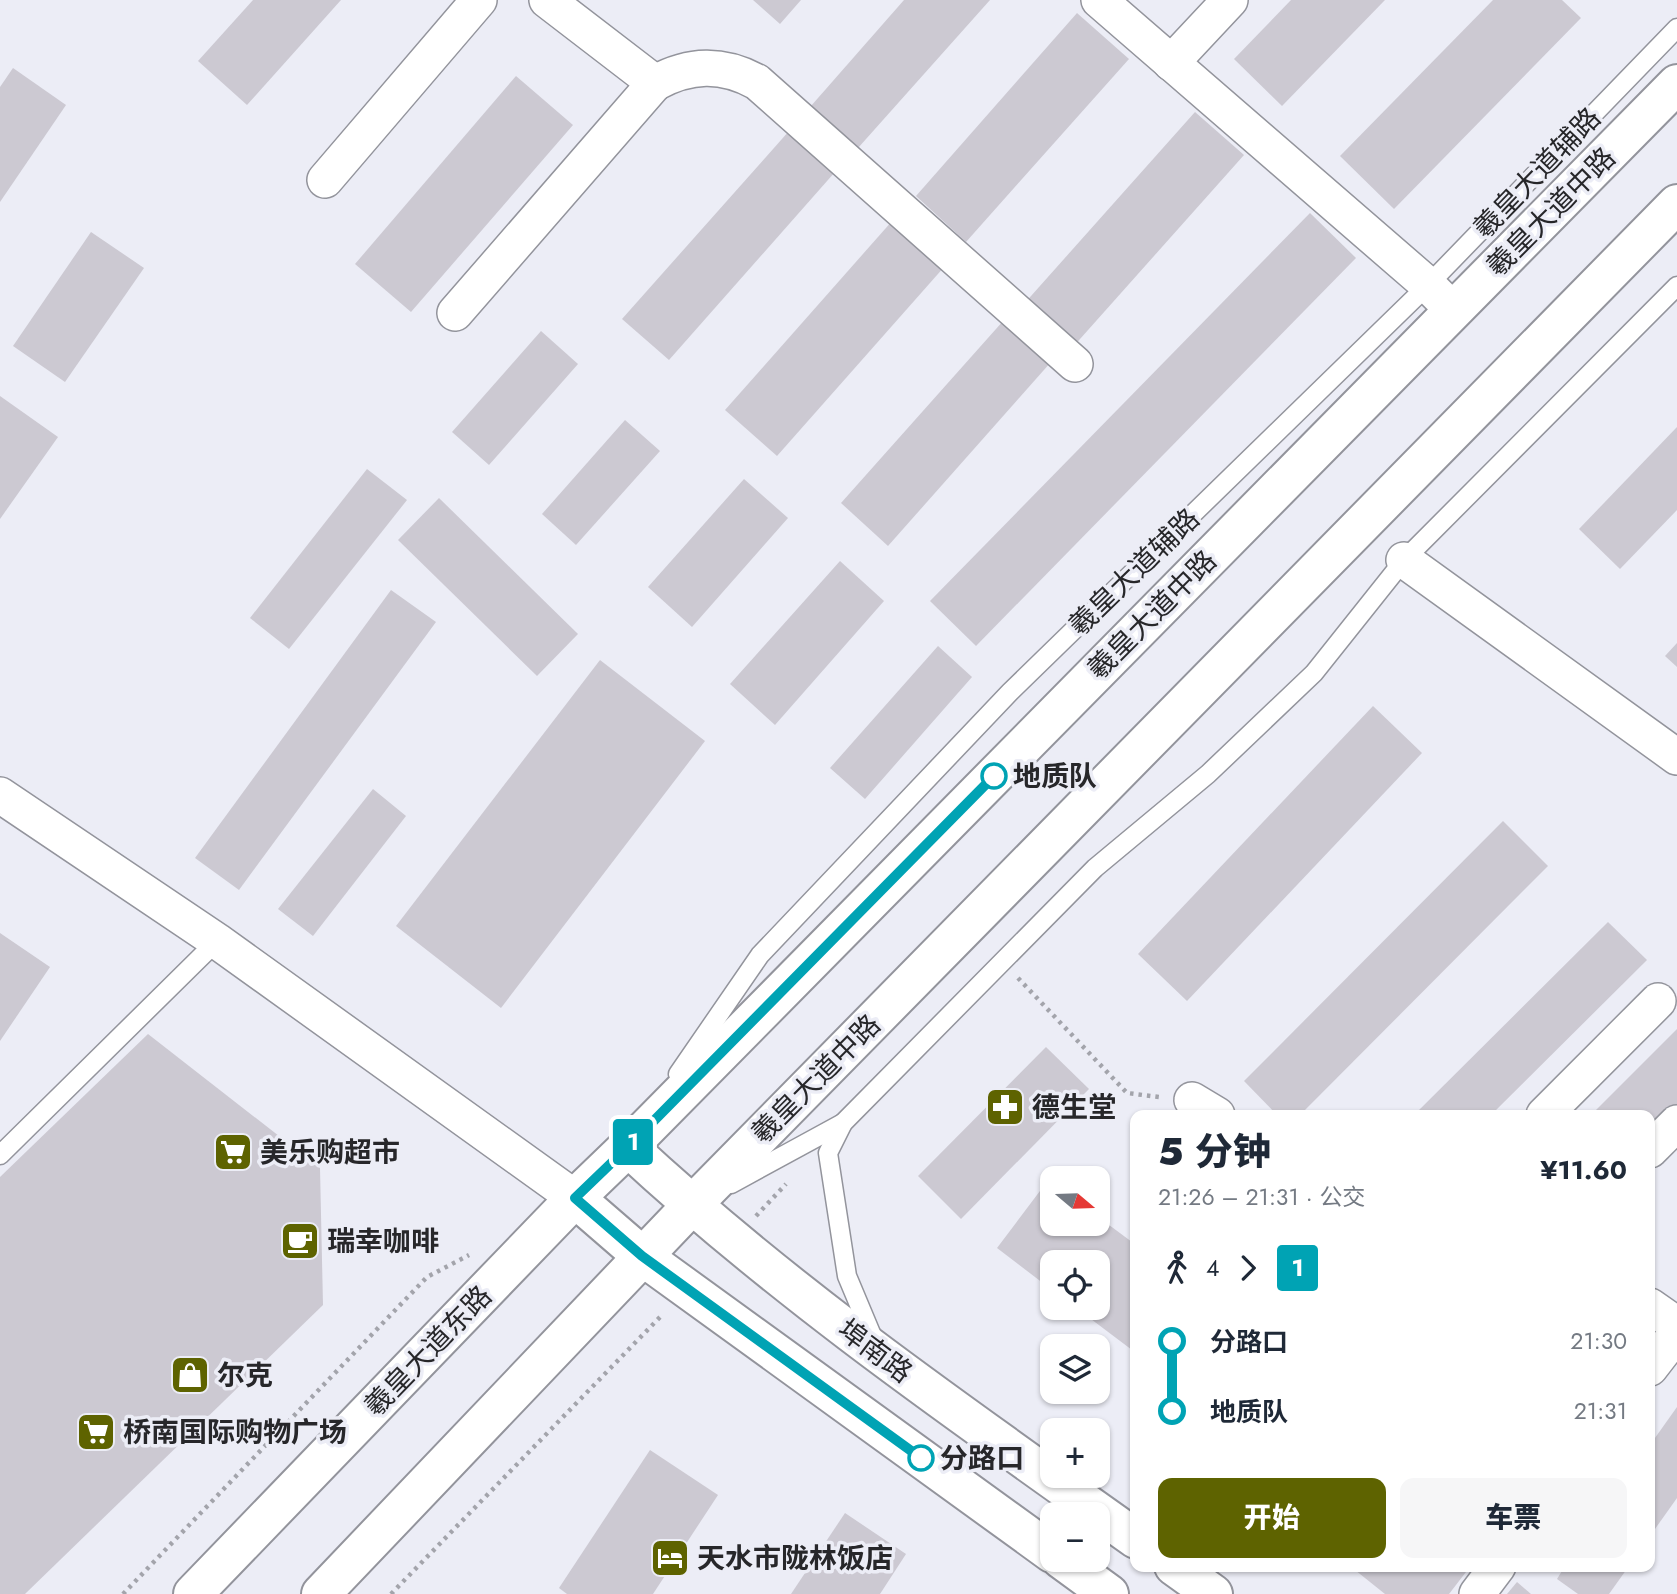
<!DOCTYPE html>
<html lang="zh">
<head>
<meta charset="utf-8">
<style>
	:root { --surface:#fff; --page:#f6f6f7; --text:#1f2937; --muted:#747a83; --accent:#5e6300 }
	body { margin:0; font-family:Jost,"Noto Sans SC",sans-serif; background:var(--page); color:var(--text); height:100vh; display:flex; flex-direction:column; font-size:26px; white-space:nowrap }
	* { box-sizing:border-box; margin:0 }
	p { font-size:23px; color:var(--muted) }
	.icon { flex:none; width:38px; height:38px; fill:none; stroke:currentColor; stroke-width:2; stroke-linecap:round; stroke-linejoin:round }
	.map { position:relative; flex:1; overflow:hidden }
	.panel { position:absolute; left:1130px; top:1110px; width:525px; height:462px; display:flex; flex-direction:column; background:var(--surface); border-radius:14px; box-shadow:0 2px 5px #0004 }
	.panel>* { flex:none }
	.badge { padding:0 14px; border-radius:5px; font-size:24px; line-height:46px }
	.needle { width:46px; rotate:109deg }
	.fabs { position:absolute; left:1040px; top:1166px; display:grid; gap:14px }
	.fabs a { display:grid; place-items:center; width:70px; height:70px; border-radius:14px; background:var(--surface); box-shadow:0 2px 5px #0004; font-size:35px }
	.map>.badge { position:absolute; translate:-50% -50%; box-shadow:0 0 0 4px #fff }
	.legs { display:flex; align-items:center; gap:10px; height:77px; padding:0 28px; font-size:23px }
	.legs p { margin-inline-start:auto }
	.overview { display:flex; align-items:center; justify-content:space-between; height:119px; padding:0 28px }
	h1 { font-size:38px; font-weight:800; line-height:52px }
	.cta { display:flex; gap:14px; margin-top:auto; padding:14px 28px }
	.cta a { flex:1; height:80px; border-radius:14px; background:var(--accent); color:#fff; font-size:28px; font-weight:800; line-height:80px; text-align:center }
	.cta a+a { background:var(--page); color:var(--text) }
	ul { padding:0 28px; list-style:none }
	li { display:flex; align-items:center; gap:24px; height:70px; font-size:26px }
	li i { display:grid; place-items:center; width:10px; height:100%; margin:0 9px; background:currentColor }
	li i::after { content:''; width:18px; height:18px; margin:-9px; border:5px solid; border-radius:50%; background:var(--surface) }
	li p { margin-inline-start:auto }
	li:first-child i { background:linear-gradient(#0000 50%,currentColor 0) }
	li:last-child i { background:linear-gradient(currentColor 50%,#0000 0) }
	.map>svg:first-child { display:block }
</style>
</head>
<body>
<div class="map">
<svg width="1677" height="1594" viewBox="0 0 1677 1594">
	<rect width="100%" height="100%" fill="#ecedf6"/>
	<g fill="#ccc9d2">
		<polygon points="253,0 341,0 247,105 198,61"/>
		<polygon points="753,0 801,0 780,24"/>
		<polygon points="904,0 990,0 858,148 811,106"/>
		<polygon points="1291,0 1385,0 1282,106 1234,59"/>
		<polygon points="1493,0 1562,0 1581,18 1394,209 1340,156"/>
		<polygon points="1077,13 1129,59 966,242 916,196"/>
		<polygon points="13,68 66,105 0,202 0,87"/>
		<polygon points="516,76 573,125 411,312 355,264"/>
		<polygon points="1195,112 1244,155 1072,348 1023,305"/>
		<polygon points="789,131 835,172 669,360 622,319"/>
		<polygon points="1310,213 1356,258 976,646 930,601"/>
		<polygon points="893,220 945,266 777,456 725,410"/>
		<polygon points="91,232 144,268 65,382 13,346"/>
		<polygon points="1004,320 1051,362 888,546 841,503"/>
		<polygon points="541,331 578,364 489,465 452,432"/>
		<polygon points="0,396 58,437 0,519"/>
		<polygon points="625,420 660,451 576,545 542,514"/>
		<polygon points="1677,427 1677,510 1620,569 1579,529"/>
		<polygon points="367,469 407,500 289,649 250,618"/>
		<polygon points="744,479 788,518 692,627 648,587"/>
		<polygon points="439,498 578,634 537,676 398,540"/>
		<polygon points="840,561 884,601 775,725 730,684"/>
		<polygon points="391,590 436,622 239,890 195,858"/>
		<polygon points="1677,643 1677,667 1665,656"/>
		<polygon points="938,646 972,677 865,799 830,768"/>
		<polygon points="600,660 705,741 501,1008 396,926"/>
		<polygon points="1373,706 1422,753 1187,1001 1138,954"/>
		<polygon points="373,789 406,816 313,936 278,909"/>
		<polygon points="1503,821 1548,866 1300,1115 1277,1115 1244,1081"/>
		<polygon points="1608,922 1647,960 1491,1115 1414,1115"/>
		<polygon points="0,933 50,967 0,1041"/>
		<polygon points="1677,1029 1677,1104 1650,1131 1650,1115 1591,1115"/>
		<polygon points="148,1034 320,1168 323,1305 25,1594 0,1594 0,1177"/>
		<polygon points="1046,1047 1089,1089 961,1219 918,1176"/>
		<polygon points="1049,1179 1052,1181 1052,1223 1097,1223 1097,1216 1136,1245 1136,1353 1075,1307 1097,1307 1097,1262 1052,1262 1052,1290 997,1248"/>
		<polygon points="1677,1407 1677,1498 1650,1536 1650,1445"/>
		<polygon points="650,1450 718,1495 653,1594 567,1594 559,1588"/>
		<polygon points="845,1513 906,1554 880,1594 791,1594"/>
		<polygon points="1350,1566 1459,1566 1466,1572 1449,1594 1385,1594"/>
		<polygon points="1565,1566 1629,1566 1609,1594 1578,1594 1557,1579"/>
		<polygon points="1517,1582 1531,1594 1507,1594"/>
	</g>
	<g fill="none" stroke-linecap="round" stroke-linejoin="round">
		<defs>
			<g id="lane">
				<polyline points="678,1074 760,955 1010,692 1428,285 1677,28"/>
				<polyline points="0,1155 217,941"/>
				<polyline points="731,1184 843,1123"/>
				<polyline points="873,1338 847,1276 828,1153 843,1123 1095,868 1208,774 1314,673 1404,560 1677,286"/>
			</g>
			<g id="street">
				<polyline points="1099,0 1428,285 1453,310"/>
				<polyline points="1171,63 1230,0"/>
				<path d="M 655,83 C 690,64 722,63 757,82 L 1075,364"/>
				<polyline points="325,180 479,0"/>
				<polyline points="455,313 655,83 547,0"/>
				<polyline points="1404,560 1677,757"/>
				<polyline points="0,795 217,941 575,1198"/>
				<polyline points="1192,1100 1217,1115"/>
				<polyline points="1544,1115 1658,1001"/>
				<polyline points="1650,1150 1677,1123"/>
				<polyline points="1650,1306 1677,1325"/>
				<polyline points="1650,1368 1677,1333"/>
				<polyline points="1477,1594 1498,1566"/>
			</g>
			<g id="primary">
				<path d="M 628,1147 C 785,1293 962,1415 1136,1539"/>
				<polyline points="575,1198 642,1256 1052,1553"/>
				<polyline points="1061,1559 1109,1594"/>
				<polyline points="1174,1566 1213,1594"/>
				<polyline points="193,1594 575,1198 628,1147 1677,84"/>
				<polyline points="321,1594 691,1206 1677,204"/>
			</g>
		</defs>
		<use href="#lane" stroke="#93949c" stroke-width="21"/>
		<use href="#street" stroke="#93949c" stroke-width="38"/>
		<use href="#primary" stroke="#93949c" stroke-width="42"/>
		<g stroke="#a3a4ab" stroke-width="4.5" stroke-dasharray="3.5 5" stroke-linecap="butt">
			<polyline points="1018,978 1127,1093 1159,1097"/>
			<polyline points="756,1216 786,1184"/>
			<polyline points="123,1594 427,1277 469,1255"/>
			<polyline points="391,1594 663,1314"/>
		</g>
		<use href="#lane" stroke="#fff" stroke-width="18"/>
		<use href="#street" stroke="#fff" stroke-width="35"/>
		<use href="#primary" stroke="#fff" stroke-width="38"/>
	</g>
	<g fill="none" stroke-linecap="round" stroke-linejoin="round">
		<defs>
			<polyline id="line-1" points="921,1458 642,1256 575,1198 628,1147 994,776"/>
		</defs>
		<use href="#line-1" stroke="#fff" stroke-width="16"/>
		<use href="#line-1" stroke="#00a3b4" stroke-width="10"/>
	</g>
	<defs>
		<symbol id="pharmacy-square" viewBox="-11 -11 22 22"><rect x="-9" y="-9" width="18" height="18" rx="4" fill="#5e6300" stroke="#ecedf6"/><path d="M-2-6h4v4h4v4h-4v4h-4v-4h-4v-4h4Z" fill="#fff"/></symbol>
		<symbol id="supermarket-square" viewBox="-11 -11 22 22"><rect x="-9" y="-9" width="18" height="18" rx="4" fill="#5e6300" stroke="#ecedf6"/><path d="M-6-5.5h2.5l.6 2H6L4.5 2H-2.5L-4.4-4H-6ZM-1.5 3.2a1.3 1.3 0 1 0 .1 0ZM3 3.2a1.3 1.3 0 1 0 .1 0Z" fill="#fff"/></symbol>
		<symbol id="cafe-square" viewBox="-11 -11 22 22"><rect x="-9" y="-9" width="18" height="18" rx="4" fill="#5e6300" stroke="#ecedf6"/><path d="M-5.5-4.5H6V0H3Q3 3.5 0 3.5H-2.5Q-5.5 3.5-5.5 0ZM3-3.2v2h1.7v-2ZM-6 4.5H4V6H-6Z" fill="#fff"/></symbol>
		<symbol id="shop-square" viewBox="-11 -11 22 22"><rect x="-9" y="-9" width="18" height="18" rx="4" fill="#5e6300" stroke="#ecedf6"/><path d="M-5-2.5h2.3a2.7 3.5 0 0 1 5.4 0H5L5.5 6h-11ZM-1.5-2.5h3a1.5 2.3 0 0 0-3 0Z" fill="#fff"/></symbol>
		<symbol id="hotel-square" viewBox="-11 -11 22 22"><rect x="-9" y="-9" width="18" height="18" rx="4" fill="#5e6300" stroke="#ecedf6"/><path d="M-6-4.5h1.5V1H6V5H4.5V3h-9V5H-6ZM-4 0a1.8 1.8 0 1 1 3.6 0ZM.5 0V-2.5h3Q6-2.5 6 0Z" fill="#fff"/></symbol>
	</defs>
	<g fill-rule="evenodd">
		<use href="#pharmacy-square" x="983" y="1085" width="44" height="44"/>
		<use href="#supermarket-square" x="211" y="1130" width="44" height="44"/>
		<use href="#cafe-square" x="278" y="1219" width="44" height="44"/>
		<use href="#shop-square" x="168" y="1353" width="44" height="44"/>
		<use href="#supermarket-square" x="74" y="1410" width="44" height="44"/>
		<use href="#hotel-square" x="648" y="1536" width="44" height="44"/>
	</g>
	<g fill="#fff" stroke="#00a3b4" stroke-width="3.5">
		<circle cx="994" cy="776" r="12"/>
		<circle cx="921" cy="1458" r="12"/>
	</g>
	<g text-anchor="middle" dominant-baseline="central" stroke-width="7" stroke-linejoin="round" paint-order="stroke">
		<g font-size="28" fill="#27272a" stroke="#ecedf6">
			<text transform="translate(1537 173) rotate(-46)">羲皇大道辅路</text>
			<text transform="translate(1551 212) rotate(-45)">羲皇大道中路</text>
			<text transform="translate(1134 572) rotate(-44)">羲皇大道辅路</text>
			<text transform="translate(1152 615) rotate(-45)">羲皇大道中路</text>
			<text transform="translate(816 1079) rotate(-45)">羲皇大道中路</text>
			<text transform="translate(428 1351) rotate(-46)">羲皇大道东路</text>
			<text transform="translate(875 1351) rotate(37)">埠南路</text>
		</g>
		<g font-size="28" font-weight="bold" fill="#27272a" stroke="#ecedf6" text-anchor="start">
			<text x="1013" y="776">地质队</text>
			<text x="940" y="1458">分路口</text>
		</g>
		<g font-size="28" font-weight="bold" fill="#27272a" stroke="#ecedf6" text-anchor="start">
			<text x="1032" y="1107">德生堂</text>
			<text x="260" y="1152">美乐购超市</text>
			<text x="327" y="1241">瑞幸咖啡</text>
			<text x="217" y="1375">尔克</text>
			<text x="123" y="1432">桥南国际购物广场</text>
			<text x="697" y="1558">天水市陇林饭店</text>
		</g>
	</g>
</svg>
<div class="fabs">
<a><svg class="needle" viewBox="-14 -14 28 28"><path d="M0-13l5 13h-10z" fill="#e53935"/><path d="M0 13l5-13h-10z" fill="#747a83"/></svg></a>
<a><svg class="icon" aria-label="locate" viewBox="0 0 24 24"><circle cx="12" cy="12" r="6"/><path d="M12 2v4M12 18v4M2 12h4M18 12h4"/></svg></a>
<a><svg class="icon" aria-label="layers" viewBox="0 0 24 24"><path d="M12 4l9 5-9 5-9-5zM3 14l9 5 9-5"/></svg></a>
<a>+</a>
<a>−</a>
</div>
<b class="badge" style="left:633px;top:1142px;background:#00a3b4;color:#fff">1</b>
<section class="panel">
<div class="overview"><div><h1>5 分钟</h1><p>21:26 – 21:31 · 公交</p></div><b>¥11.60</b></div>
<div class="legs"><svg class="icon" aria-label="walk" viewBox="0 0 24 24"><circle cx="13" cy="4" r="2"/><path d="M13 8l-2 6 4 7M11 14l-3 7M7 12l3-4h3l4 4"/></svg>4<svg class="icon" aria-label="forward" viewBox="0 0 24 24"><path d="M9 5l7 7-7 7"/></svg><b class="badge" style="background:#00a3b4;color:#fff">1</b></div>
<ul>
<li><i style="color:#00a3b4"></i><b>分路口</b><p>21:30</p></li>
<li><i style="color:#00a3b4"></i><b>地质队</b><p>21:31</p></li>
</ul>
<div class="cta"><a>开始</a><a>车票</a></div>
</section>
</div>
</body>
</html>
